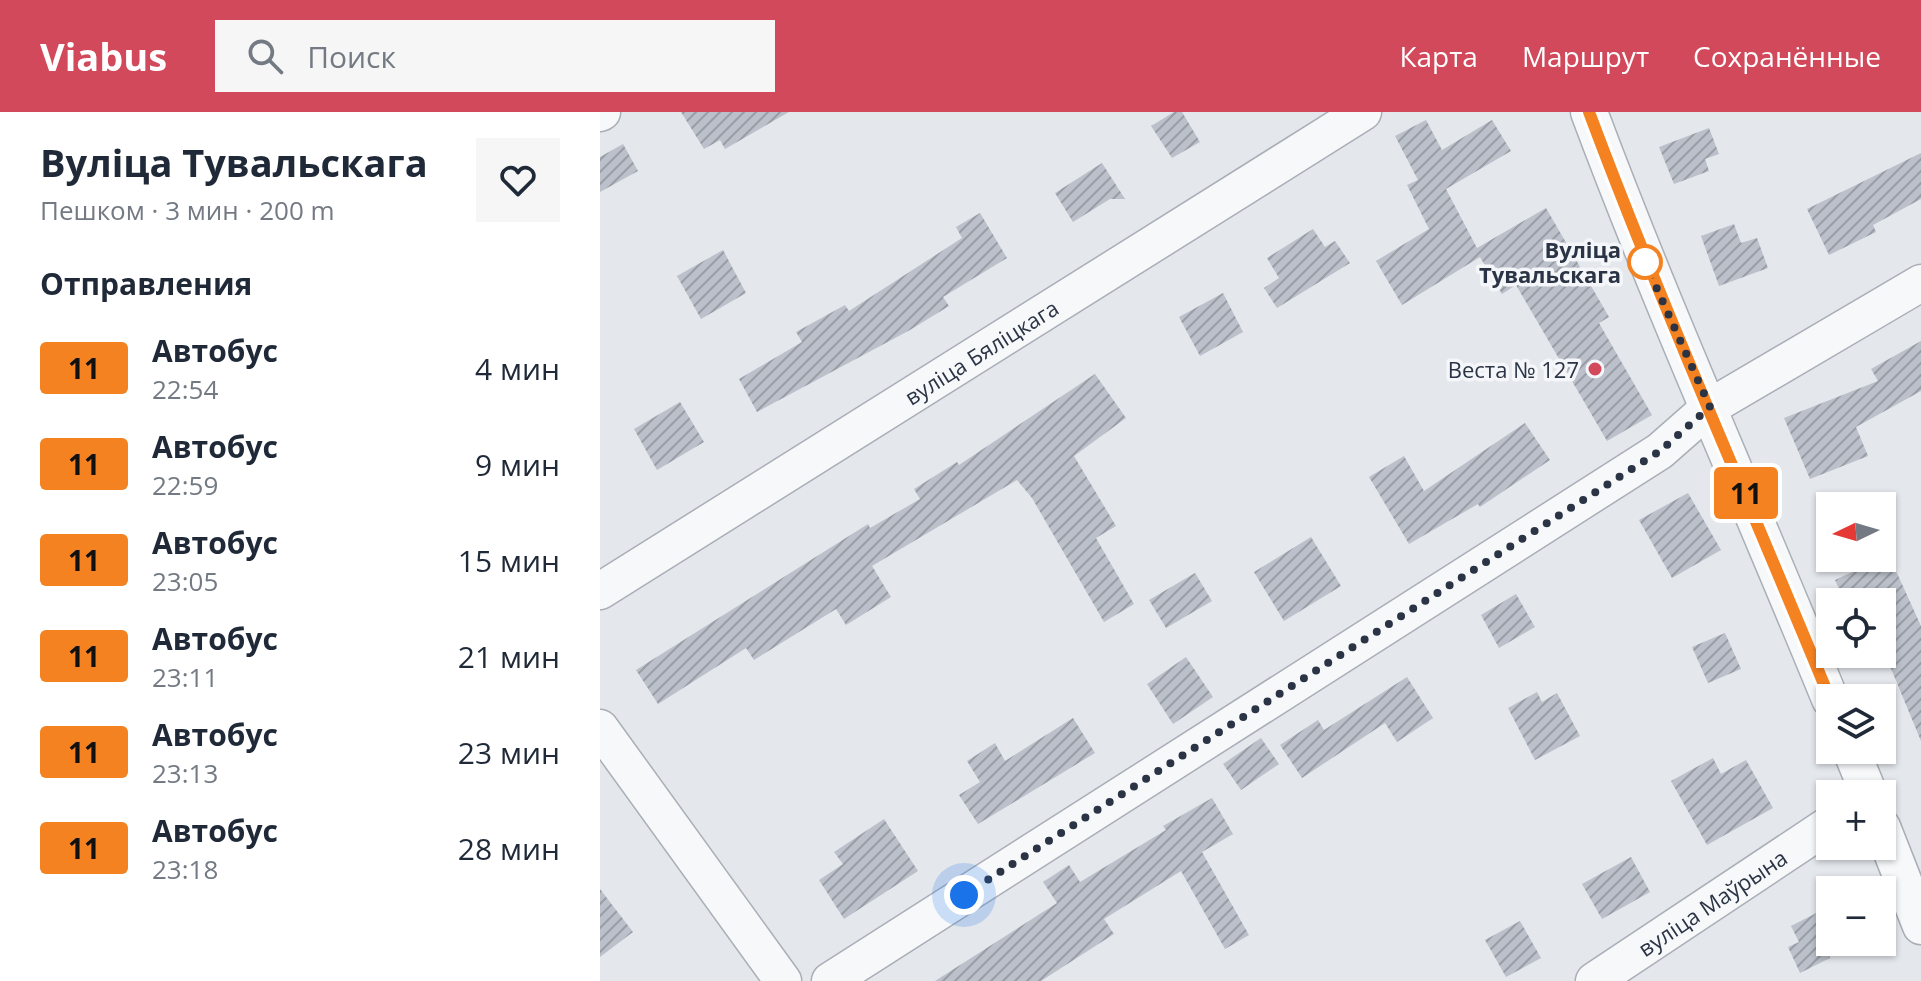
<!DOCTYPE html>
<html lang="ru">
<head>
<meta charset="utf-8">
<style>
	:root { --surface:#fff; --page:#f6f6f7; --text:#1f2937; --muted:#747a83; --accent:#d1495b }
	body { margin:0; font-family:"Open Sans",sans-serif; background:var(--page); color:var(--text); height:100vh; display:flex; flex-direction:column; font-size:30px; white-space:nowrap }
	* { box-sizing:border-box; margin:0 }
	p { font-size:26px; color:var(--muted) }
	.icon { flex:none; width:44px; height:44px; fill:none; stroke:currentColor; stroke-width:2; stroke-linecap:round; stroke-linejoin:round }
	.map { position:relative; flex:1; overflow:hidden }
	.drawer { display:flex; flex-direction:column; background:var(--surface); width:600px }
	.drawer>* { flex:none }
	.badge { padding:0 16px; border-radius:6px; font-size:28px; line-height:52px }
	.needle { width:52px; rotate:265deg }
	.fabs { position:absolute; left:1216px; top:380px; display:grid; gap:16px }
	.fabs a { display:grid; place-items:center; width:80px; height:80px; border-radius:0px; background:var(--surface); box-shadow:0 2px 6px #0004; font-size:40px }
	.you { position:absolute; width:40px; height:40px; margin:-20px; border:6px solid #fff; border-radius:50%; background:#1a73e8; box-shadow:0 0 0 12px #1a73e833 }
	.map>.badge { position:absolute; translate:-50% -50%; box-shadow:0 0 0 4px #fff }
	h2 { padding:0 40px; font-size:30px; line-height:72px }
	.round { display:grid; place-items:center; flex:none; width:84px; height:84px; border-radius:0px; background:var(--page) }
	.headline { display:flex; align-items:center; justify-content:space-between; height:136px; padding:0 40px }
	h1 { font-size:38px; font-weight:700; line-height:60px }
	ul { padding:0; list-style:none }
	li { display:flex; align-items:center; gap:24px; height:96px; padding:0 40px }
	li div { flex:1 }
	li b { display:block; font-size:30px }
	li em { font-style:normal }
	li .badge { min-width:88px; font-weight:700; text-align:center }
	header { display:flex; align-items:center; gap:48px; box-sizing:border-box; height:112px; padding:0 40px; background:var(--accent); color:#fff }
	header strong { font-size:38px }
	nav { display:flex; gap:44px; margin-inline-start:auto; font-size:28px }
	.search { width:560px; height:72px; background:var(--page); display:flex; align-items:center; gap:20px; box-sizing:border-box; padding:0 28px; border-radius:0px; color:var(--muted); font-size:30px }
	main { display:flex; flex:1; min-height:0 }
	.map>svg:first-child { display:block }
</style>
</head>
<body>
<header>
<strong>Viabus</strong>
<div class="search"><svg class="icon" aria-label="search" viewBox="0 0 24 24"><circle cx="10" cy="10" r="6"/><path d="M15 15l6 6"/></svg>Поиск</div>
<nav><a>Карта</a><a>Маршрут</a><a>Сохранённые</a></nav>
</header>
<main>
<section class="drawer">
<div class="headline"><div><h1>Вуліца Тувальскага</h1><p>Пешком · 3 мин · 200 m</p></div><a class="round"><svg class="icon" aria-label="heart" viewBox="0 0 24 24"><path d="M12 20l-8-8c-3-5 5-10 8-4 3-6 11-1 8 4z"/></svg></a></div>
<h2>Отправления</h2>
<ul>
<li><span class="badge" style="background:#f58220;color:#111">11</span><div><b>Автобус</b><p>22:54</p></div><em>4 мин</em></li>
<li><span class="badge" style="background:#f58220;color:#111">11</span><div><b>Автобус</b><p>22:59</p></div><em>9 мин</em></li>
<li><span class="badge" style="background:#f58220;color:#111">11</span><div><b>Автобус</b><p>23:05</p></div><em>15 мин</em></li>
<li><span class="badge" style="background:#f58220;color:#111">11</span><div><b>Автобус</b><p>23:11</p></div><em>21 мин</em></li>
<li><span class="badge" style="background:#f58220;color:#111">11</span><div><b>Автобус</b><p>23:13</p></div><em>23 мин</em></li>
<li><span class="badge" style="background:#f58220;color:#111">11</span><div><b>Автобус</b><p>23:18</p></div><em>28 мин</em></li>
</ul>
</section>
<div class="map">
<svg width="1321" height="869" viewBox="0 0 1321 869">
	<defs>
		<pattern id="building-hatch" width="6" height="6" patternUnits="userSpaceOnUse" patternTransform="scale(2)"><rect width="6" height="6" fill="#bbc0ca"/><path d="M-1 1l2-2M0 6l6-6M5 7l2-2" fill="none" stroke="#989da6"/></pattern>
	</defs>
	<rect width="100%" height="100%" fill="#e4e7ec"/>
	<g fill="url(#building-hatch)">
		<polygon points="81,0 189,0 125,37 120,28 104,37"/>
		<polygon points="574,0 582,0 600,30 572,46 551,14"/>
		<polygon points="826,8 842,38 892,8 911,39 846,77 877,136 946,96 1009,205 999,211 1052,303 1007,329 916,173 902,182 880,145 802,193 776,149 829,117 807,73 818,68 795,24"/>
		<polygon points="1109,16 1119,42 1105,47 1109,59 1074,72 1059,35"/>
		<polygon points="23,32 38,59 0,80 0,45"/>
		<polygon points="1321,41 1321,87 1273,113 1276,120 1229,143 1207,97"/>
		<polygon points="502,51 525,87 510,87 473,110 455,81"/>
		<polygon points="380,101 407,146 343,185 349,194 310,218 157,300 139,267 202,230 196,220 245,193 249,199 362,126 356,115"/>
		<polygon points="1134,112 1141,131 1157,126 1168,156 1119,174 1101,124"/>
		<polygon points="713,117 725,135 735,129 750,151 677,196 664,176 679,166 667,146"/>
		<polygon points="123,138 146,181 101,207 77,164"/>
		<polygon points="623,181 643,220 600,244 579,205"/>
		<polygon points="1321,229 1321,279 1256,315 1268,344 1210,367 1184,306 1278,269 1271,257"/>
		<polygon points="495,262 526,306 474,344 516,414 496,426 534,492 504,510 432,386 417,368 272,454 291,485 246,513 236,497 154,548 146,536 58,592 36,558 268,412 270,416 320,387 314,377 357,350 359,353"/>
		<polygon points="80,290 104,330 57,358 34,317"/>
		<polygon points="925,311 950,348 880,395 878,392 809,432 769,365 804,344 824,379"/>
		<polygon points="1088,381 1121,438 1072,466 1039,408"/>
		<polygon points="711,425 741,474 684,509 654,460"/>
		<polygon points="1282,428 1321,514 1321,629 1282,535 1282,490 1245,490 1235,468 1282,446"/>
		<polygon points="595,461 612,489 566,516 549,488"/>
		<polygon points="916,482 935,515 899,536 881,503"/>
		<polygon points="1125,521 1141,557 1108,571 1092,535"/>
		<polygon points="586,545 613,585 573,612 547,572"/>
		<polygon points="807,565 833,606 797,630 785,611 702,666 680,633 718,608 724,618"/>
		<polygon points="937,580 942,590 957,581 980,624 935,648 908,596"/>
		<polygon points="473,606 495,641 378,712 359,683 380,670 367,649 395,631 405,649"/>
		<polygon points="661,626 679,652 641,678 623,652"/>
		<polygon points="1113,646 1121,662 1146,648 1173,696 1107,733 1071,669"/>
		<polygon points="612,686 633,722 602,740 649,823 625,837 581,759 504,807 514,822 441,869 335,869 457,791 443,770 469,753 480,770 566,718 563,714"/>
		<polygon points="284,707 318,759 244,807 219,768 243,752 234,740"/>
		<polygon points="1031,745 1050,780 1002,807 982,772"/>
		<polygon points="0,777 33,820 0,845"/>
		<polygon points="1230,794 1230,846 1200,861 1188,835 1199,830 1191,814"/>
		<polygon points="920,809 941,846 906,865 885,828"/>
	</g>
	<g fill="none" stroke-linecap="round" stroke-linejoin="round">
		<defs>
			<g id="minor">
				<path d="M 989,0 C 1063,198 1150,391 1230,587"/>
				<polyline points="0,1 2,0"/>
				<path id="s1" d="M 0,479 L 763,0"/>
				<polyline points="0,616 183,869"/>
				<polyline points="1251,638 1269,682"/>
				<polyline points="1282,715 1321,814"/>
				<polyline points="230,869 1060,339 1110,295 1321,171"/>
				<path id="s2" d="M 994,869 L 1230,712"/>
			</g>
		</defs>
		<use href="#minor" stroke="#a9aeb7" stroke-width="39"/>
		<use href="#minor" stroke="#f7f8fa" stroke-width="36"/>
	</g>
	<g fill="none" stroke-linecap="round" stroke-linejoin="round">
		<defs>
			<path id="line" d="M 989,0 C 1063,198 1150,391 1230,587"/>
		</defs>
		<use href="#line" stroke="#fff" stroke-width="18"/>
		<use href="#line" stroke="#f58220" stroke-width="12"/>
		<polyline stroke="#2b3445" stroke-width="8" stroke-dasharray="0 14.4" points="364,783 1060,339 1110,295 1045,150"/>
	</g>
	<circle fill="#fff" stroke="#f58220" stroke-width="4" cx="1045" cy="150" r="16"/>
	<circle fill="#d1495b" stroke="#f4f6f9" stroke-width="3" cx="995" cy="257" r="8"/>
	<g text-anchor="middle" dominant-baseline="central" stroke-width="7" stroke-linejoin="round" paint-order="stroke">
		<g font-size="22" font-weight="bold" fill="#2b3445" stroke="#f4f6f9" text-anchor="end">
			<text x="1021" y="137">Вуліца<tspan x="1021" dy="25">Тувальскага</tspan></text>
		</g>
		<g font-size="22" fill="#2b3445" stroke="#f4f6f9">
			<text stroke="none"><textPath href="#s1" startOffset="450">вуліца Бяліцкага</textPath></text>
			<text stroke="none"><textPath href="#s2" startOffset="142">вуліца Маўрына</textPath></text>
		</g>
		<g font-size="22" fill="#2b3445" stroke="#f4f6f9" text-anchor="end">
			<text x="979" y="257">Веста № 127</text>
		</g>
	</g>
</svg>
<div class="fabs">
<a><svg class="needle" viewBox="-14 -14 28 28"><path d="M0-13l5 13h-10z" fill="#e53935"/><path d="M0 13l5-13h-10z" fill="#747a83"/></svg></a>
<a><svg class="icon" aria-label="locate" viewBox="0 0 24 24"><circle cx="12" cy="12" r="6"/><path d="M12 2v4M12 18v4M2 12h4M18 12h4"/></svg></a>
<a><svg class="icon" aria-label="layers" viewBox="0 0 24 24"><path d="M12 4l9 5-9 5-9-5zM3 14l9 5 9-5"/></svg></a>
<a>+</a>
<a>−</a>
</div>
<div class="you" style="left:364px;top:783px"></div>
<b class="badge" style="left:1146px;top:381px;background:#f58220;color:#111">11</b>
</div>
</main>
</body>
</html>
